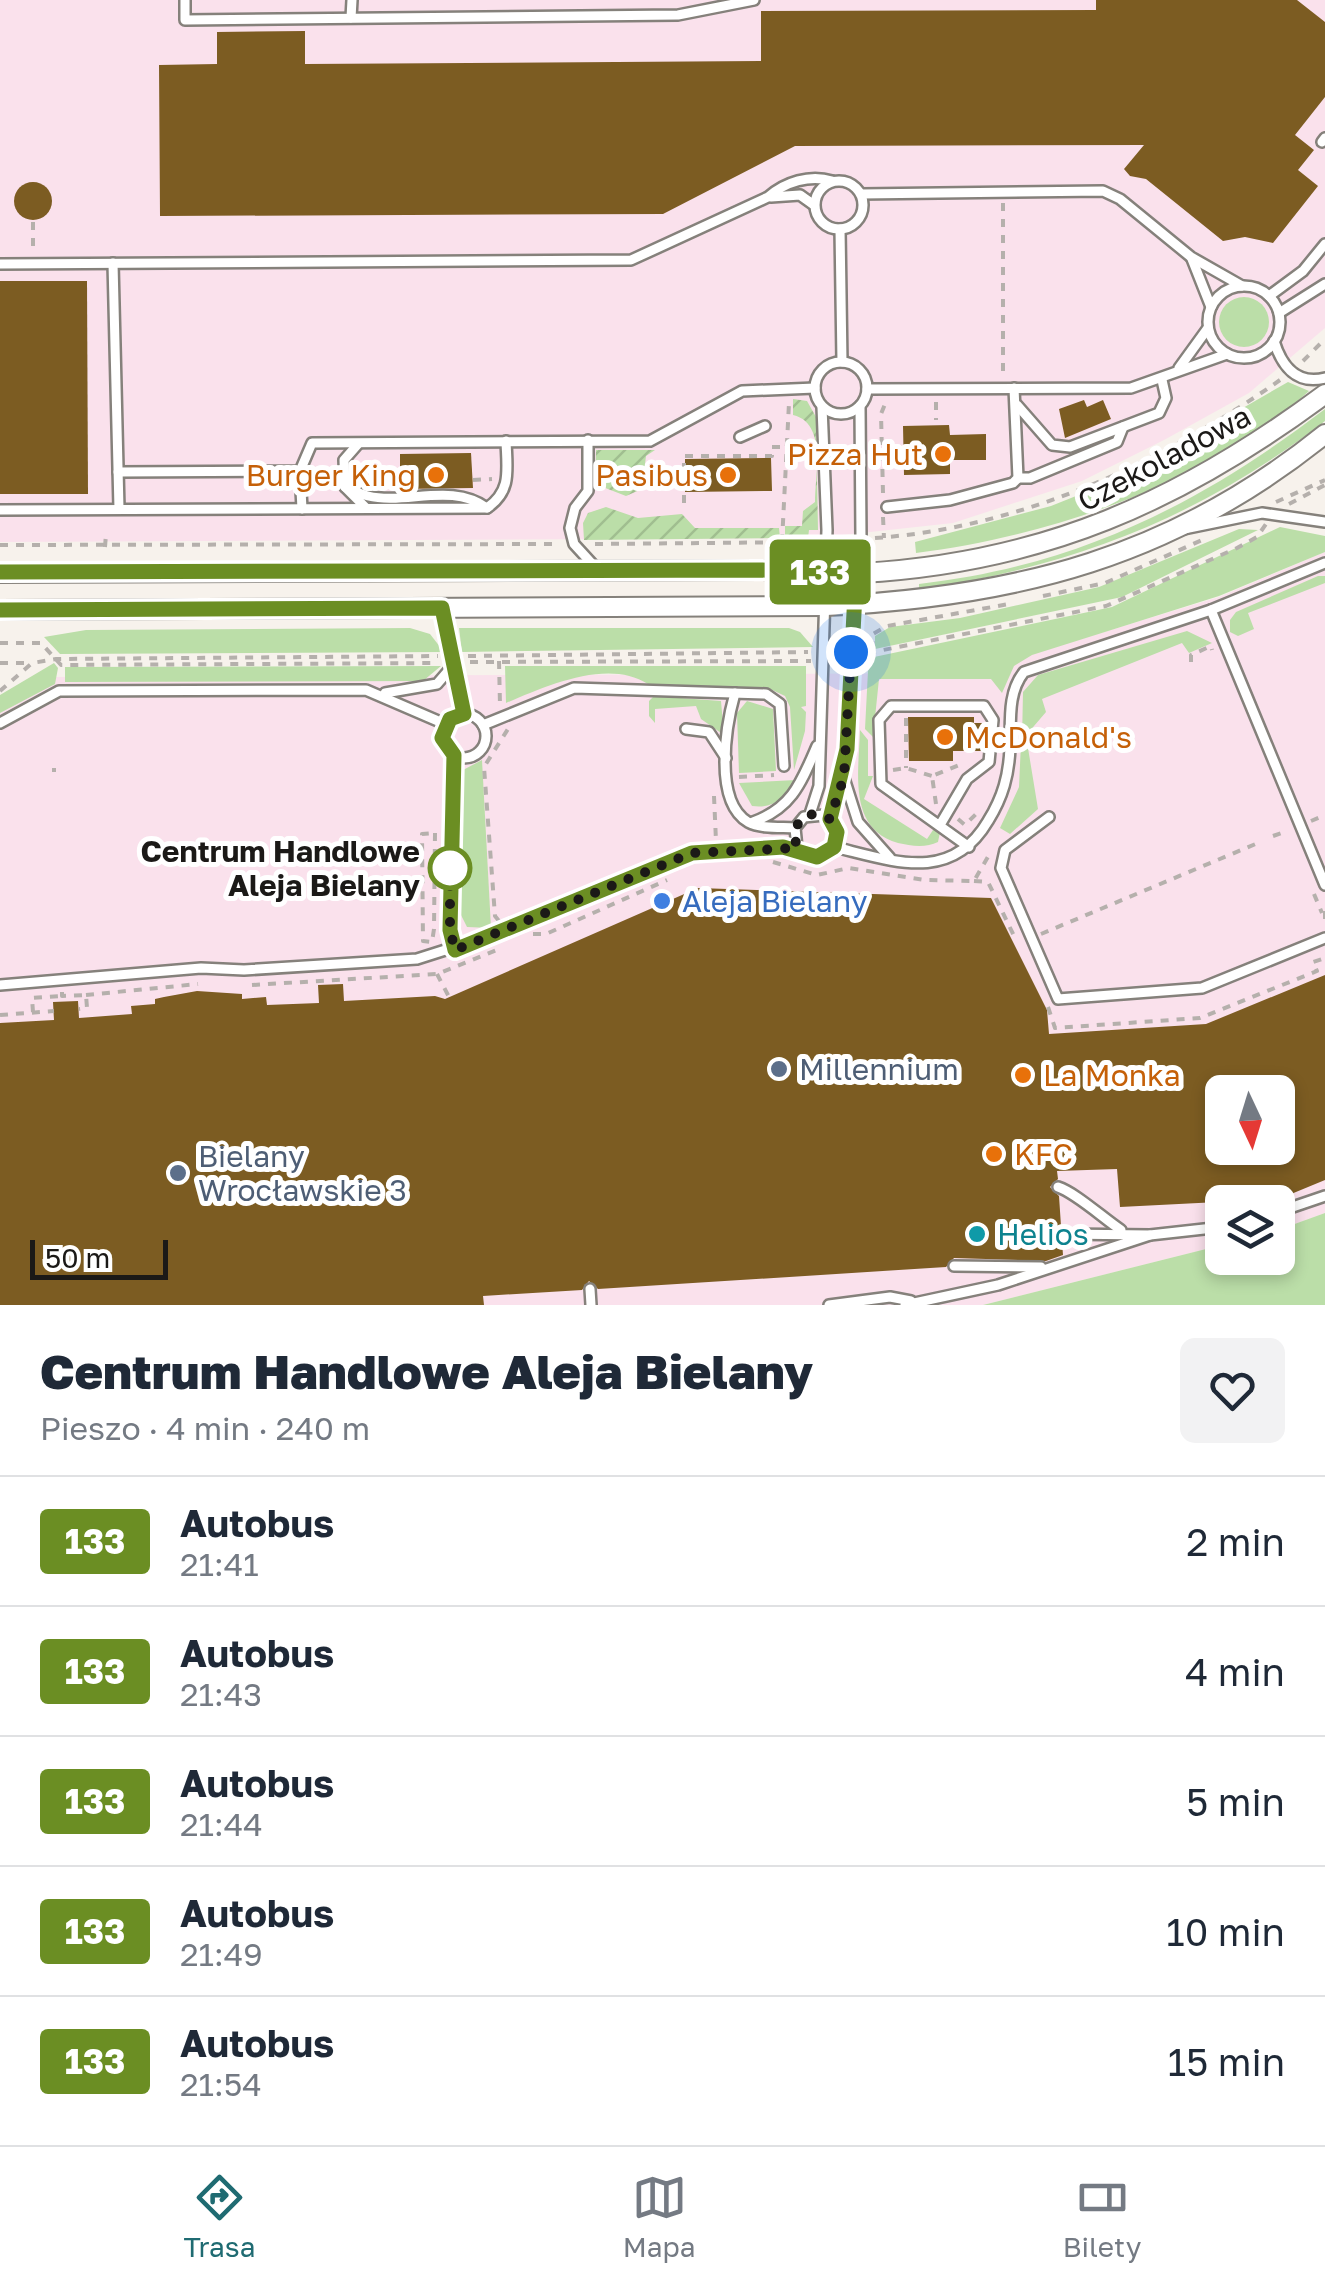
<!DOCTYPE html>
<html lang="pl">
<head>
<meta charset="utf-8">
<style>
	:root { --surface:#fff; --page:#f2f2f3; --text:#1f2937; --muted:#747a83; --line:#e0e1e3; --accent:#1f6b72 }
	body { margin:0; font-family:"Golos Text",sans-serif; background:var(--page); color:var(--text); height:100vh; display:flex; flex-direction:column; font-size:38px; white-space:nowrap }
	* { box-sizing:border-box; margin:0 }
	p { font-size:32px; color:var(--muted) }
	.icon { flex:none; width:55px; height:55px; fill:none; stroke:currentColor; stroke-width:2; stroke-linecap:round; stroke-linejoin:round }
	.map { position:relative; height:1305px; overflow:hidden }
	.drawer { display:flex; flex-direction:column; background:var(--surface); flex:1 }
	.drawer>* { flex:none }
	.badge { padding:0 20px; border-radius:8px; font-size:35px; line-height:65px }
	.needle { width:65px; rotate:176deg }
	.buttons { position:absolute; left:1205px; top:1075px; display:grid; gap:20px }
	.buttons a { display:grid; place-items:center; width:90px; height:90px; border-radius:15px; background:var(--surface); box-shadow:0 5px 15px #0003; font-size:50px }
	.scale { position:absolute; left:30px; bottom:25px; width:138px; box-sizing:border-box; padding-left:10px; border:5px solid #1b1917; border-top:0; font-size:28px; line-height:35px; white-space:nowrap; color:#1b1917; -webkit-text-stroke:8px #fff; paint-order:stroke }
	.you { position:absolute; width:50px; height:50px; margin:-25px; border:8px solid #fff; border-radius:50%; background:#1a73e8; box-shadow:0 0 0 15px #1a73e833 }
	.map>.badge { position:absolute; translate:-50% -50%; box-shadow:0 0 0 5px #fff }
	.round { display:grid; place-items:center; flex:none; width:105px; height:105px; border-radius:15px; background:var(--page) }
	.headline { display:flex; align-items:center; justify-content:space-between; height:170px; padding:0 40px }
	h1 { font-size:48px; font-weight:800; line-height:75px }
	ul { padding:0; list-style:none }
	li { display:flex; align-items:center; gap:30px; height:130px; padding:0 40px; border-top:2px solid var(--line) }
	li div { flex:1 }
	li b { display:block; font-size:38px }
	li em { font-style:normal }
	li .badge { min-width:110px; font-weight:700; text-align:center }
	.dock { display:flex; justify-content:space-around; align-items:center; height:140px; border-top:2px solid var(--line); background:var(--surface); font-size:28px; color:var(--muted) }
	.dock a { display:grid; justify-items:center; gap:5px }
	.dock .selected { color:var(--accent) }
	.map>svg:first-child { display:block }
</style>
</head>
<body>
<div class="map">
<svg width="1325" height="1305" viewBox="0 0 1325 1305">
	<defs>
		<pattern id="garden-furrows" width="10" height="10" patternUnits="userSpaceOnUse" patternTransform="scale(2.5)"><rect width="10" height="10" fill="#bbdea8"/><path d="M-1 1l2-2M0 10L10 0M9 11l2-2" fill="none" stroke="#a0be90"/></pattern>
	</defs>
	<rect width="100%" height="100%" fill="#f7f2ec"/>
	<g fill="#fae1ec" fill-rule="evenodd">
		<polygon points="0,0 1325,0 1325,328 1249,393 1164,440 1082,481 953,523 815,538 0,542"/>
		<path d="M 1325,552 L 1325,1213 L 1278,1230 L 1278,1202 L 1222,1202 L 1222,1245 L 983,1305 L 0,1305 L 0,710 L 52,677 L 969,673 L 1219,597 ZM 1222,1092 L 1278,1092 L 1278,1148 L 1222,1148 Z"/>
	</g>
	<g fill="#bbdea8">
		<circle cx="1244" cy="322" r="25"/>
		<path d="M 1288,382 L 1309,391 C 1207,484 1050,536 916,553 L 915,542 L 1051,506 L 1121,478 Z"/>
		<path d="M 1325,409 L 1325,421 C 1199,518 1076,565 919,590 L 919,584 C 1077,566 1199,505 1325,409 Z"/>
		<polygon points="1280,527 1325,536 1325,552 1219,596 1032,655 1014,666 1002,693 991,679 879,679 873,737 865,729 868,671 874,657 1112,607"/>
		<polygon points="1239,529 1258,530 1122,597 875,649 875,636 890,627 960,618 1099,587"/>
		<polygon points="1318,576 1325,576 1325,583 1248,613 1254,629 1238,636 1230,632 1230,620 1236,612"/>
		<polygon points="410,628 430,634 444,652 60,654 44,637 86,630"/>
		<polygon points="459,628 789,628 800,632 813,647 462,652"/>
		<polygon points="1187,631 1212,643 1189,653 1182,643 1042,699 1046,712 1022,740 1023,692 1038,675"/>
		<polygon points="54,663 58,668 55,684 0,713 0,695"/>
		<polygon points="441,666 423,681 65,682 65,667"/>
		<path d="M 505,666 L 806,666 L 806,706 L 801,707 L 806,712 L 805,731 L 794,770 L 790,707 L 785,696 L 768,688 L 648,684 C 608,658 546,686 506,703 Z"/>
		<polygon points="654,696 721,701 724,735 701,719 696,706 655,709 655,723 649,716 649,701"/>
		<polygon points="747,701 773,709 776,771 739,773 737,713"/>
		<path d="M 860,730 L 868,740 L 868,776 L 873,776 L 864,799 L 927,839 L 935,827 L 940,832 L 938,842 C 926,848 911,846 898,843 C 847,829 859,770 860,730 Z"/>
		<polygon points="1027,742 1038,809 1010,834 1000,828 1019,787 1021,743"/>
		<polygon points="482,760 491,928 467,927 461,915 461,777 463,770"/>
		<path d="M 796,780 C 785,798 774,809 752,806 L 739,783 Z"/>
		<polygon points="1325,1213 1325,1305 983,1305 1222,1245 1222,1258 1278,1258 1278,1230"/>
	</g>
	<g fill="url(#garden-furrows)">
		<path d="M 793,399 L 807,401 L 816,417 L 818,530 L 809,530 L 808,538 L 785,538 L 785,526 L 802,526 L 803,511 L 815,502 C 815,474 827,423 793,415 Z"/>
		<polygon points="596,450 655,450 646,456 642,489 626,496 595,484"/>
		<polygon points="606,507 638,518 682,514 695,528 779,528 780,538 584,540 583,523 588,513"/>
	</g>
	<g fill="#7c5c22" fill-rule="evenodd">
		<polygon points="1096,0 1297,0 1325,22 1325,97 1295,135 1314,150 1298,170 1318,186 1273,243 1245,237 1223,241 1146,179 1130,176 1124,169 1144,145 795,146 663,214 160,216 159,65 217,64 217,32 305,31 305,64 761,61 761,11 1096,10"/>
		<circle cx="33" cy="201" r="19"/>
		<polygon points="0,281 87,281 88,494 0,494"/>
		<polygon points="1084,400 1087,407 1103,400 1111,419 1065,438 1059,409"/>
		<polygon points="949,425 950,435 986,434 986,460 950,460 950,474 904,475 903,426"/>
		<polygon points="471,453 473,488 400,489 400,454"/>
		<polygon points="771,458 772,491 685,492 685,459"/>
		<polygon points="908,717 974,717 974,723 982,723 982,751 953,751 953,761 909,761"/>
		<path d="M 698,888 L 991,898 L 1047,1010 L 1049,1034 L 1206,1024 L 1325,975 L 1325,1180 L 1279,1199 L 1120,1207 L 1117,1169 L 1057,1171 L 1058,1179 L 1050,1187 L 1059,1196 L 1061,1226 L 1053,1235 L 1062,1242 L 1063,1255 L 1046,1261 L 954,1258 L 946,1267 L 598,1289 L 589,1281 L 582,1290 L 483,1296 L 484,1305 L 0,1305 L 0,1023 L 54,1020 L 53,1002 L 78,1001 L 79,1018 L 132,1014 L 131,1006 L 155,1004 L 155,999 L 164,997 L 197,991 L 242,994 L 242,999 L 266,997 L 267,1005 L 319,1003 L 318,985 L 343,984 L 344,1001 L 435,996 L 445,999 ZM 1222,1092 L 1278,1092 L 1278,1148 L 1222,1148 Z"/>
	</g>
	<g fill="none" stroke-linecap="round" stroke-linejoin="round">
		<defs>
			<g id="service">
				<polyline points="185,0 185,20 678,15 754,0"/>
				<polyline points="351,18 352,0"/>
				<polyline points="1322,142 1325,138"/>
				<circle cx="839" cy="205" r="24"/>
				<polyline points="861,194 1103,191 1120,199 1191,257 1242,286"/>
				<polyline points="771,197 800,195 814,205"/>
				<polyline points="840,229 842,362"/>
				<polyline points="1192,259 1211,307"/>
				<polyline points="113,263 119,509"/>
				<path d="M 0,264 L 631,260 L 768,197 C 785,182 810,174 832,181"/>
				<circle cx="1244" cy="322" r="36"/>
				<polyline points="1269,296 1303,271 1325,244"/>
				<polyline points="1279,313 1325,284"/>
				<path d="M 1274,341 C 1282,367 1297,385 1325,378"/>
				<circle cx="841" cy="388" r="26"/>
				<polyline points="1179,368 1208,328"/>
				<polyline points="867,389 1131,388 1227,354"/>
				<polyline points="1017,405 1052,445 1070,447 1159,413 1166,398 1162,380"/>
				<polyline points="740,437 765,426"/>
				<polyline points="588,440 588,491 575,508 570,528 574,544 596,568"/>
				<polyline points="358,444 344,460 345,487 366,508"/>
				<polyline points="300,471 302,509"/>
				<polyline points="118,472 300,471 312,443 650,441 742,391 815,388"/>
				<polyline points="1018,478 1030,478 1117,442 1123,427"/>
				<path d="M 345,487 C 352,490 360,494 368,496 C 406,505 452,482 487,508"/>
				<polyline points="887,507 950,500 1013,483 1018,478 1014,388"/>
				<path d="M 0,510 L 487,508 C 512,491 507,470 506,441"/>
				<polyline points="1184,529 1262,513 1325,522"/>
				<polyline points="442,608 464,714"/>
				<polyline points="1211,610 1325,885"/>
				<polyline points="385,693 437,684 456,662"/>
				<path d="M 735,693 C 726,725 713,801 748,822 C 761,829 781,827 795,828"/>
				<circle cx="464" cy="736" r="22"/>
				<polyline points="0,723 59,691 366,690 445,724"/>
				<polyline points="483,725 574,688 766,694 780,704 784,766"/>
				<polyline points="686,729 709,732 726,758"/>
				<polyline points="454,755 450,930 455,950"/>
				<polyline points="844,778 858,822 890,858"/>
				<polyline points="810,814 819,786 827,530 822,407"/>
				<polyline points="1049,817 1005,850 1001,868 1058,999 1202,988 1325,938"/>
				<polyline points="831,819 847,749 861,539 860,406"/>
				<path d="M 753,822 C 792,808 801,783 817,746"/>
				<polyline points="940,825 967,779 989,762 993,720 984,706 891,706 879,720 881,784 969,847"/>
				<path d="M 834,847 C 893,861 951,884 988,821 C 1003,797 1009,775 1010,747 C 1011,722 1007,693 1024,672 L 1211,610 L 1325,563"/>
				<path d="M 0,985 L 201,968 L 244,970 L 417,959 L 505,931 L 692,853 L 783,847 C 805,848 813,863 834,847 L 835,825 L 824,815 L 804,817 L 795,828 L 797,848"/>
				<path d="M 1058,1187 C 1076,1193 1103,1218 1121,1230"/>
				<polyline points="1278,1212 1325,1196"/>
				<polyline points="1061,1234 1150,1235 1222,1227"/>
				<polyline points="954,1266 1041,1267"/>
				<polyline points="590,1289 591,1305"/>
				<polyline points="829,1305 890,1297 911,1301"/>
				<polyline points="905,1305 998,1285 1150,1235"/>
			</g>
			<g id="minor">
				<path d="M 0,573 L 761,570 C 794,571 828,575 861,573 C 1042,563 1180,502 1325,394"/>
				<path d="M 0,610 L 826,606 C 1017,597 1173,557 1325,434"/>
			</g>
		</defs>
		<use href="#service" stroke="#85817b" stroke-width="14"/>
		<use href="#minor" stroke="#85817b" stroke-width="22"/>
		<g stroke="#b5b0ac" stroke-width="4" stroke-dasharray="8 8" stroke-linecap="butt">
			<polyline points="1003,203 1003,374"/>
			<polyline points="33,222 33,249"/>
			<polyline points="1303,361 1325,339"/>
			<polyline points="936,402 936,420"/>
			<polyline points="473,480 492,479"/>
			<polyline points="883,493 881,414 885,404"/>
			<polyline points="1276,502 1325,480"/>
			<polyline points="684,503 684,456 772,456 772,447 786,447"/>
			<polyline points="1289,504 1325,485"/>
			<polyline points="883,517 884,538"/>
			<path d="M 875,538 C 1020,528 1162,463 1280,380"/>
			<polyline points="782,542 789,403"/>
			<polyline points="595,544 815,542"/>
			<polyline points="0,545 560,544"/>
			<polyline points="105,547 106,534"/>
			<polyline points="1043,596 1105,583 1202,540"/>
			<polyline points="0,643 41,643 61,665 438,663"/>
			<polyline points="872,649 873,634 887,626 1009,604"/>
			<polyline points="868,653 1106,606 1237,548 1257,537 1266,524"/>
			<polyline points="468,656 808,652"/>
			<polyline points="499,661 500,705"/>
			<polyline points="470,662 811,661"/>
			<polyline points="1191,662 1191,655 1211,646 1212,650"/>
			<polyline points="0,663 32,663"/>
			<polyline points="0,691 32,663 56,659 438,656"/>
			<polyline points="906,718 906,768"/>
			<polyline points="52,770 56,770"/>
			<polyline points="893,770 906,768 932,776"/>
			<polyline points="739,777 774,775"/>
			<polyline points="714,796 716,841"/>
			<polyline points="936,804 932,776 962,764"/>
			<polyline points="958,819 965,825 976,814"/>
			<polyline points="1311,821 1325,815"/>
			<polygon points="435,833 434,929 432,942 423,941 422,834"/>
			<polyline points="1273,836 1287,831"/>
			<polyline points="773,862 817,875 849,868 925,880 974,881 989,855"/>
			<polyline points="974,881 988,882 1015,938"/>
			<polyline points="1314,894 1322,913"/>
			<polyline points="1325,911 1325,920"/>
			<polyline points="499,921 495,916 484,767 508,729"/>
			<polyline points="533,934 546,934 667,880"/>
			<polyline points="1041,934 1258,843"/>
			<polyline points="437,974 449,997"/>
			<polyline points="252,985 437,974 502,948"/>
			<polyline points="62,992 62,996 86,995 87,1008 79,1009"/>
			<polyline points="86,995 198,984"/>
			<polyline points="1048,1007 1055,1028 1200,1018 1317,971 1313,962 1325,958"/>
			<polyline points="33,1012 32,998 62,996"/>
			<polyline points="0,1015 54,1011"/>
		</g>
		<use href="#service" stroke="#fff" stroke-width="9"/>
		<use href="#minor" stroke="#fff" stroke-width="18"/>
	</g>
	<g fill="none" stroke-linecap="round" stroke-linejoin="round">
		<defs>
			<polyline id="line" points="0,572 761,570 856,574 847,749 830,819 837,832 834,847 817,857 783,847 692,853 455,950 450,930 454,755 442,738 450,719 464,714 442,608 0,610"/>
		</defs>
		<use href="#line" stroke="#fff" stroke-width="22"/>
		<use href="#line" stroke="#6b8e23" stroke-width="15"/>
		<path stroke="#1b1917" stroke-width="10" stroke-dasharray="0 18" d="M 450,868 L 450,930 L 455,950 L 692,853 L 797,848 C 793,832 795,821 810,814 L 830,819 L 844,777 L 851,652"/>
	</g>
	<g fill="#e8710a" stroke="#fff" stroke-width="4">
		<circle cx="943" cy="454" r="10"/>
		<circle cx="436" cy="475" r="10"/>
		<circle cx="728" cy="475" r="10"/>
		<circle cx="945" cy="737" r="10"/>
		<circle cx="1023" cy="1075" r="10"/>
		<circle cx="994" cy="1154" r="10"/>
	</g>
	<circle fill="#fff" stroke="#6b8e23" stroke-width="5" cx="450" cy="868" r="20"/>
	<circle fill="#3f7fe0" stroke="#fff" stroke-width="4" cx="662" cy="901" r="10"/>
	<g fill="#5c6f8a" stroke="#fff" stroke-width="4">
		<circle cx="779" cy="1069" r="10"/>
		<circle cx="178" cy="1173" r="10"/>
	</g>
	<circle fill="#0f9aa8" stroke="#fff" stroke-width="4" cx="977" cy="1234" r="10"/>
	<g text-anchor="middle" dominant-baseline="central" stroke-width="10" stroke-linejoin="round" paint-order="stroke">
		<g font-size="30" fill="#c56008" stroke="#fff" text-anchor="end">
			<text x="923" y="454">Pizza Hut</text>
			<text x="416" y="475">Burger King</text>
			<text x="708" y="475">Pasibus</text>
			<text x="965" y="737" text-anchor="start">McDonald's</text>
			<text x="1043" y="1075" text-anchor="start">La Monka</text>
			<text x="1014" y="1154" text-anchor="start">KFC</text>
		</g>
		<g font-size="30" fill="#1b1917" stroke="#fff">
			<text transform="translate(1164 458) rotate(-28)">Czekoladowa</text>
		</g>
		<g font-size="30" font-weight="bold" fill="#1b1917" stroke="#fff" text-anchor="end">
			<text x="420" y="851">Centrum Handlowe<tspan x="420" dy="34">Aleja Bielany</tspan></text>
		</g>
		<g font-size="30" fill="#366cbe" stroke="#fff" text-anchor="start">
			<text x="682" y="901">Aleja Bielany</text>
		</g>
		<g font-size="30" fill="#4e5e75" stroke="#fff" text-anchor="start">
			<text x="799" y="1069">Millennium</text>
			<text x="198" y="1156">Bielany<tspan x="198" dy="34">Wrocławskie 3</tspan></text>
		</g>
		<g font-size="30" fill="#0d838f" stroke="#fff" text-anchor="start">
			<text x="997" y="1234">Helios</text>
		</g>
	</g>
</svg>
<div class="buttons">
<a><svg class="needle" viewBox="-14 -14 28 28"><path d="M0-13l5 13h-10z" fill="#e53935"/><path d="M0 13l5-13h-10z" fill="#747a83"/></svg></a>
<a><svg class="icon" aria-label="layers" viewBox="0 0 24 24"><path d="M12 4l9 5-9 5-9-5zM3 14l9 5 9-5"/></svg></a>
</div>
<div class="scale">50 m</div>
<div class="you" style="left:851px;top:652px"></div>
<b class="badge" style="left:820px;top:572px;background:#6b8e23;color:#fff">133</b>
</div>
<section class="drawer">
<div class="headline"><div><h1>Centrum Handlowe Aleja Bielany</h1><p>Pieszo · 4 min · 240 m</p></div><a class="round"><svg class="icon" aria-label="heart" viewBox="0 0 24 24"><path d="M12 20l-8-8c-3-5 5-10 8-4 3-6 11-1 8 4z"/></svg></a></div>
<ul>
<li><span class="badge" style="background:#6b8e23;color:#fff">133</span><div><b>Autobus</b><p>21:41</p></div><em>2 min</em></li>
<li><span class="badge" style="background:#6b8e23;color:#fff">133</span><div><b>Autobus</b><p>21:43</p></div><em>4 min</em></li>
<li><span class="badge" style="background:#6b8e23;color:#fff">133</span><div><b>Autobus</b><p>21:44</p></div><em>5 min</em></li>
<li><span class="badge" style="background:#6b8e23;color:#fff">133</span><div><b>Autobus</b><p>21:49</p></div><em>10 min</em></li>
<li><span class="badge" style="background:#6b8e23;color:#fff">133</span><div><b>Autobus</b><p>21:54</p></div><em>15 min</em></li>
</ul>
</section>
<nav class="dock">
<a class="selected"><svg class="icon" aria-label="directions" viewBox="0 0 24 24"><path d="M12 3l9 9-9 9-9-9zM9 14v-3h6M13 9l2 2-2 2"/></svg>Trasa</a>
<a><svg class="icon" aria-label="map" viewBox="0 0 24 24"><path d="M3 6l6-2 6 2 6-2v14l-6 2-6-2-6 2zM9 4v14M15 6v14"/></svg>Mapa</a>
<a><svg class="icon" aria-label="tickets" viewBox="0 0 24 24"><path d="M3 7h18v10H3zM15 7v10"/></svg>Bilety</a>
</nav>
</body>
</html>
